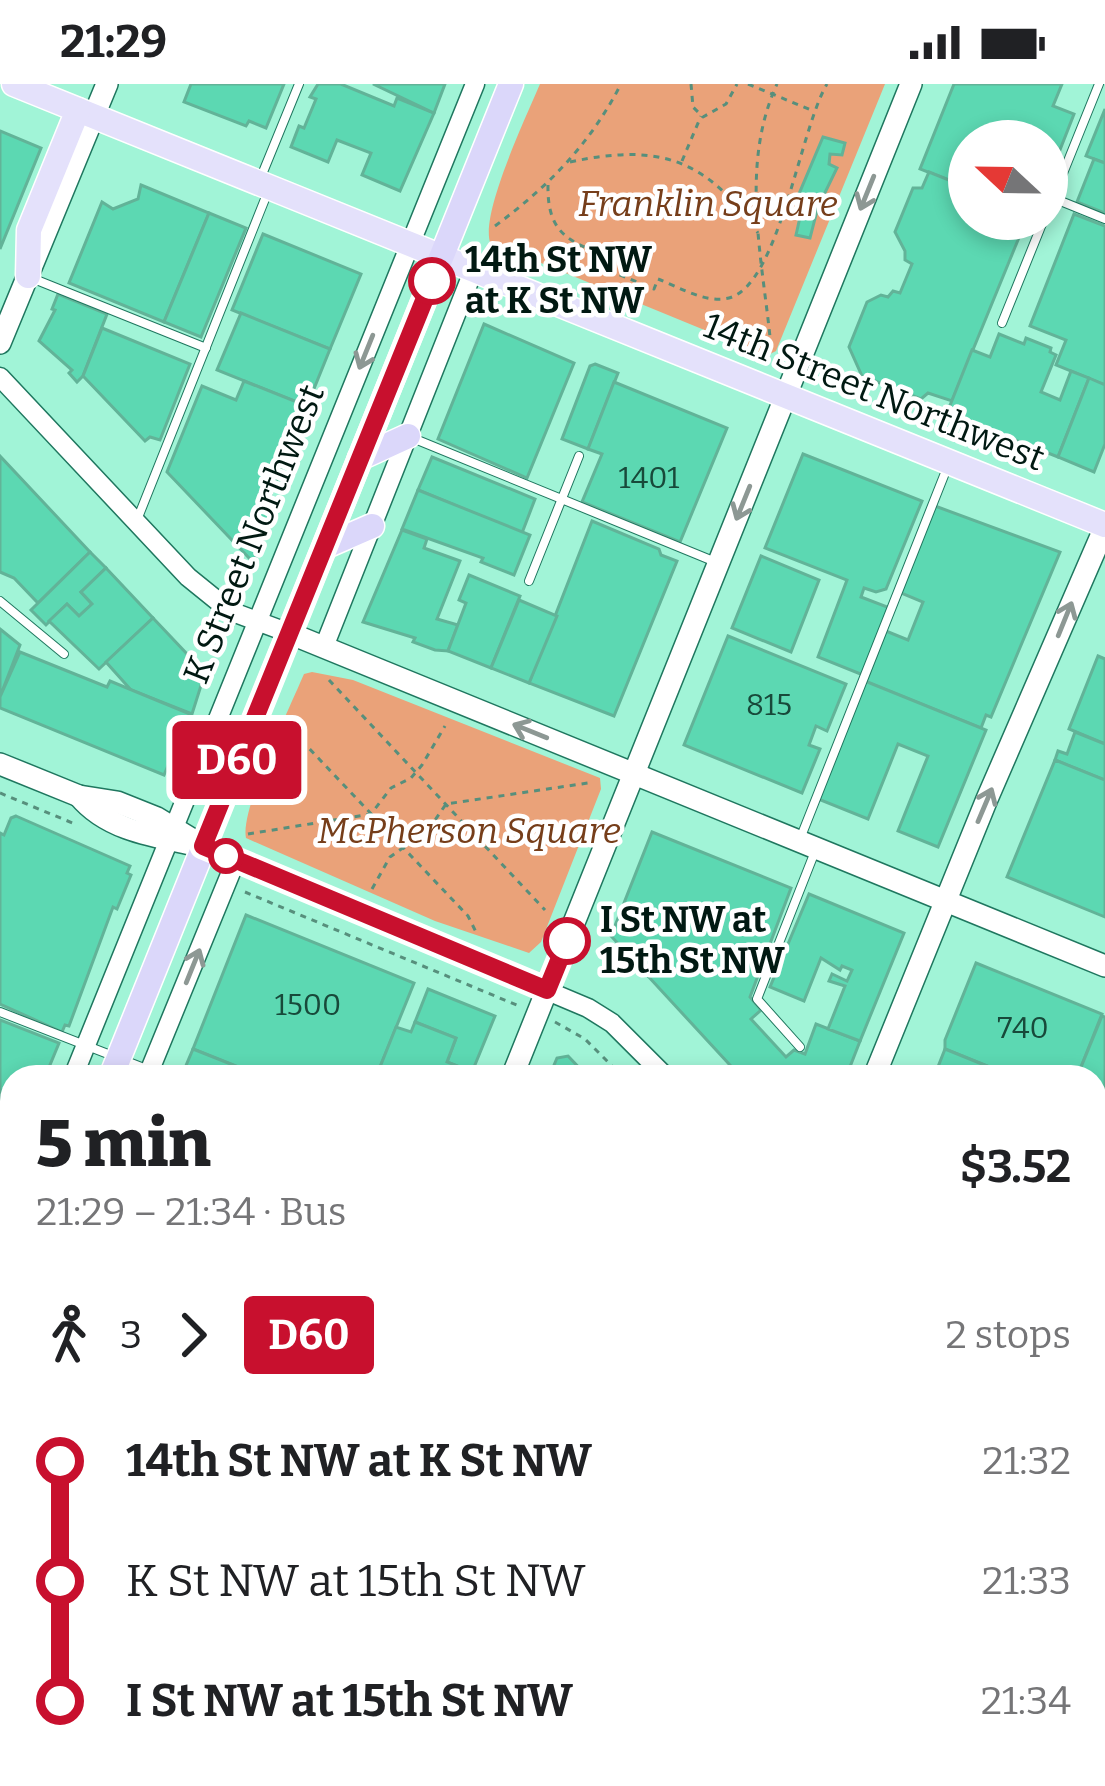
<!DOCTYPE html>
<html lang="en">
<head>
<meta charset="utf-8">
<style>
	:root { --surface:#fff; --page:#f6f6f6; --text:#202124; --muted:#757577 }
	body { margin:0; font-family:Bitter,serif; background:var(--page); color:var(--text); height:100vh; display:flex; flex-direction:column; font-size:45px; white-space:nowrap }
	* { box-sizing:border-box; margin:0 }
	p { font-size:39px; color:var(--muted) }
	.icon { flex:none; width:66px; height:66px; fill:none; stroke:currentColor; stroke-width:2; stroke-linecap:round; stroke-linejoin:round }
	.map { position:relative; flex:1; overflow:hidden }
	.side { position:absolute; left:0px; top:981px; width:1107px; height:723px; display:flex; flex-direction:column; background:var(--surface); border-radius:36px 36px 0 0; box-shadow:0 6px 18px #0003 }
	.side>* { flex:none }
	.badge { padding:0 24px; border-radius:9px; font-size:42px; line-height:78px }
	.needle { width:78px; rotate:292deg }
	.fabs { position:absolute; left:948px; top:36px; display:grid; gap:24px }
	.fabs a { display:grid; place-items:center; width:120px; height:120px; border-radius:50%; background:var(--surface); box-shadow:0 6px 18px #0003; font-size:60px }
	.map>.badge { position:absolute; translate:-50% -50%; box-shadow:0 0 0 6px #fff }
	.legs { display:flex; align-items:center; gap:18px; height:132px; padding:0 36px; font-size:39px }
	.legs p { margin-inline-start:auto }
	.summary { display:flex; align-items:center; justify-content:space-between; height:204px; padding:0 36px }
	h1 { font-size:66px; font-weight:800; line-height:90px }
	ul { padding:0 36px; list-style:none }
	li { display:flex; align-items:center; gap:42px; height:120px; font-size:45px }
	li i { display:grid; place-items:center; width:18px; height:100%; margin:0 15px; background:currentColor }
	li i::after { content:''; width:30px; height:30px; margin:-15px; border:9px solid; border-radius:50%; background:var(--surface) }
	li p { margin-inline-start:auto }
	li:first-child i { background:linear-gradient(#0000 50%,currentColor 0) }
	li:last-child i { background:linear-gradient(currentColor 50%,#0000 0) }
	.status { display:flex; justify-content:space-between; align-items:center; height:84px; padding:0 60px; background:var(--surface); direction:ltr }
	.status svg { height:33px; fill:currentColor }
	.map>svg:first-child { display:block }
</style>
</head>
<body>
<div class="status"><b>21:29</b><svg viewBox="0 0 49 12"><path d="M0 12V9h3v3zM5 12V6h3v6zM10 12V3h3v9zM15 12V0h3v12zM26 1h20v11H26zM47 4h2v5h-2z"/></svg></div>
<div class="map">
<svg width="1105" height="1702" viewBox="0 0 1105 1702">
	<rect width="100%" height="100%" fill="#a1f4d7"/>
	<g fill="#eaa279">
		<path d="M 540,0 L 885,0 L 776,267 L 768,271 L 758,268 L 490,158 C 481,128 526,33 540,0 Z"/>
		<path d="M 312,588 L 353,596 L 600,694 L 601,705 L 541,858 L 529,869 L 435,837 L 246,754 C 240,726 287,630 300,599 L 304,590 Z"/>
		<polygon points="1095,1305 1105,1309 1105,1517 1095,1542"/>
		<polygon points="645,1692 1035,1692 1031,1702 641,1702"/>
	</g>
	<g fill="#5cd8b2" stroke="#62b398" stroke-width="3">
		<polygon points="191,0 284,0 266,44 249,37 246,42 184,18"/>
		<polygon points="318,0 341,0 394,22 397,14 434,29 400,107 362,91 371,69 337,56 328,78 291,63 299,42 304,44 316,15 310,13"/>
		<polygon points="373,0 445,0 434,29"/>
		<polygon points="954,0 1062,0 1053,22 1074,30 1047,99 1047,57 969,57 969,104 920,85"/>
		<polygon points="1105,25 1105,79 1086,72"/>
		<polygon points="0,47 41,64 0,165"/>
		<polygon points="823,53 845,59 842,71 830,70 829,80 837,84 818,123 810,154 796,151 803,120 796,117"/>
		<polygon points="1094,75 1105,79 1105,129 1077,118"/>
		<polygon points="929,88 969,104 969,135 999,135 996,142 1020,151 952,317 928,309 921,315 862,292 849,263 867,218 881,211 888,213 893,207 900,209 912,180 905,176 905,167 895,148 913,104 922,104"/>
		<polygon points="141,101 209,129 164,238 69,199 102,118 113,125 138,115"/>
		<polygon points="209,129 246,144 201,253 164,238"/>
		<polygon points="1074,130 1105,142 1105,301 1056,281 1066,256 1030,242"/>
		<polygon points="263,150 361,190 330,265 232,226"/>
		<polygon points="58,210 107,230 83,292 77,298 69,289 72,286 39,257 55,226 52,225"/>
		<polygon points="241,229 330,265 307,322 217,286"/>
		<polygon points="484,240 574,279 527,394 438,355"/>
		<polygon points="102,244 190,280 160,356 150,353 145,357 83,292"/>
		<polygon points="999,250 1024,260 1026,254 1051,264 1050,268 1056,271 1041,308 1060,316 1071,287 1089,294 1058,373 947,329 972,266 990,273"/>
		<polygon points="595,280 618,289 588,365 562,355 590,282"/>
		<polygon points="1089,294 1105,301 1105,360 1094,388 1058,373"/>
		<polygon points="244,297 307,322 268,418 277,421 255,475 250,475 167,388 202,302 236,316"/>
		<polygon points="614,298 727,344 680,458 582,418 602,370 588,365"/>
		<polygon points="803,370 922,417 886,505 876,508 864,504 861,513 890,524 863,591 818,573 847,496 765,464"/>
		<polygon points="0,372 90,468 38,519 14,494 0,488"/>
		<polygon points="432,373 535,415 522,449 418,406"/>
		<polygon points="418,406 530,451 514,491 481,478 483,474 402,445"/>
		<polygon points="935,422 1060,468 991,633 986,631 981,644 866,598 886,547 908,556 923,518 901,509"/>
		<polygon points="592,437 659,465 661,471 677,477 614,632 529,599"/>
		<polygon points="402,446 427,455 424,464 460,477 437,535 458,541 448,567 435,566 413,558 415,554 363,538"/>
		<polygon points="90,468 106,484 81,508 92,520 79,532 67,520 46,541 31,526"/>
		<polygon points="761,472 819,496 791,568 732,544"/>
		<polygon points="106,484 153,534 99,585 49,537 67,520 79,532 92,520 81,508"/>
		<polygon points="469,491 520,512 491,584 448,567 466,519 459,516"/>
		<polygon points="519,516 557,532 529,599 491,584"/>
		<polygon points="153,534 205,589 192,630 131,606 106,578"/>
		<polygon points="0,545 20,561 0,613"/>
		<polygon points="728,552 846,600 827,647 816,642 809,661 820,665 802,709 684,661"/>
		<polygon points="20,568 107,603 110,597 190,630 164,691 0,624 0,613"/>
		<polygon points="1098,572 1105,575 1105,660 1069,645"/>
		<polygon points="865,597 986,646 938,763 898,747 928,672 898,660 868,735 818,715"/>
		<polygon points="1075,648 1105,660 1105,696 1055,676 1058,667 1067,670"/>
		<polygon points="1055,676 1105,696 1105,833 1007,793"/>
		<polygon points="16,732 130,782 127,789 131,791 117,825 113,823 69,942 65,941 62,948 0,920 0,749 4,751 11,734"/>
		<polygon points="652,748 791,804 750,913 761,926 751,935 786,973 794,966 805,970 816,940 860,957 846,993 741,993 611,852"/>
		<polygon points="809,810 904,849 860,957 828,945 845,902 829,897 832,890 847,897 852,886 842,882 840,886 821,874 804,917 770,903"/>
		<polygon points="246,831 414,899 376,993 263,993 193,965"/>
		<polygon points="976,879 1102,930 1077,993 1014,993 945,965 945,956"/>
		<polygon points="428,905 495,932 472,988 447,978 456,954 415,938"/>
		<polygon points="1102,932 1105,933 1105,1035 1095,1060 1095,993 1077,993"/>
		<polygon points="0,936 59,959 45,993 12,993 12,1074 0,1104"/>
		<polygon points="415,938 456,954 447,978 472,988 470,993 376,993 396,943 411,948"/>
		<polygon points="193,965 263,993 208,993 185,984"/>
		<polygon points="945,965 1014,993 934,993"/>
		<polygon points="568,972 588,993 549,993 557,974"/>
		<polygon points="1095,1088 1105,1092 1105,1156 1095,1152"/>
		<polygon points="1095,1188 1105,1192 1105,1207 1098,1223 1095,1222"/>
		<polygon points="5,1426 12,1429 12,1490 0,1485 0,1439"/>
		<polygon points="0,1485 12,1490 12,1660 0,1655"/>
		<polygon points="94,1692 192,1692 188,1702 119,1702"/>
		<polygon points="271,1692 416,1692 416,1702 267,1702"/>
		<polygon points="416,1692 566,1692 562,1702 416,1702"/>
	</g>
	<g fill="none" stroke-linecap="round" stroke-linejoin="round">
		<defs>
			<g id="service">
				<polyline points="261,93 299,0"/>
				<polyline points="1053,114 1105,135"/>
				<polyline points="1047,129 1099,0"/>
				<polyline points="29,193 206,264"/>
				<polyline points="1002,239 1044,135"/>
				<polyline points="410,353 718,479"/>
				<polyline points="137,436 267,110"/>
				<polyline points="529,497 579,372"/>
				<polyline points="0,517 64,570"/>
				<polyline points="800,755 947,384"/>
				<polyline points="0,928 167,993"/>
				<polyline points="800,963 757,915 814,770"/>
				<polyline points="1095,1076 1105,1080"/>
				<polyline points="0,1374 12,1379"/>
			</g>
			<polyline id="minor" points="1095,1691 1105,1666"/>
			<g id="tertiary">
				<polyline points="0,293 188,493 230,527 289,549"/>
				<polyline points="324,563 474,185"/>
				<polyline points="203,762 588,924 612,939 666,993"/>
				<polyline points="73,993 475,0"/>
				<polyline points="147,993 236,776"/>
				<polyline points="0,1173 12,1144"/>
				<polyline points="0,1361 12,1331"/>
			</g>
			<g id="secondary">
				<polyline points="0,259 107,0"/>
				<polyline points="289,549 1105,882"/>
				<polyline points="0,680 79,712 117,718 157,734 203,762"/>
				<path d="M 79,712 C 106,745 151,752 191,760"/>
				<polyline points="512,993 911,0"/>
				<polyline points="874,993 987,715 1105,443"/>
				<polyline points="228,1702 232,1692"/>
				<polyline points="598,1702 602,1692"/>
			</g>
			<g id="primary">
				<polyline points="14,0 1105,441"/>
				<polyline points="28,192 29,146 78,26"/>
				<polyline points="0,1195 12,1200"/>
			</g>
			<g id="trunk">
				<polyline points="360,374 408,352"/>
				<polyline points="326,462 372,442"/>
				<polyline points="111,993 511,0"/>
				<polyline points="0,1266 12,1236"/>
			</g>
		</defs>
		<use href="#service" stroke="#1f775f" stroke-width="10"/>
		<use href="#minor" stroke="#1f775f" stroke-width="18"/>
		<use href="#tertiary" stroke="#1f775f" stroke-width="21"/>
		<use href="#secondary" stroke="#1f775f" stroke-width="24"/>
		<use href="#primary" stroke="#fff" stroke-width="27"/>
		<use href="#trunk" stroke="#fff" stroke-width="27"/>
		<g stroke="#578f7c" stroke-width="3" stroke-dasharray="6 6" stroke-linecap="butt">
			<polyline points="691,0 693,23 703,33 726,20 737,0"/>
			<polyline points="748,0 811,26"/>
			<polyline points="682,77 701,32"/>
			<path d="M 570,78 C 658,59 706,74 758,149"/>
			<path d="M 548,101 C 547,155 574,158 617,177 L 613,188 L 654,205 L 658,195 C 679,203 706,220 729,214 C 779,201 800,45 827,0"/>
			<path d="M 495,142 C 549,102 590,60 621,0"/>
			<path d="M 771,263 C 763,176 739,83 777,0"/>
			<polyline points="329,596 545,826"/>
			<polyline points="285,639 468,832 476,848"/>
			<polyline points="0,709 75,740"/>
			<polyline points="248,750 371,730 391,704 411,694 422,681 445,642"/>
			<polyline points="372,805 390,773 429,745 446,720 588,699"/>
			<polyline points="245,808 519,922"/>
			<polyline points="555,938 585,955 623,993"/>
			<polyline points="1095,1363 1105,1360"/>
			<polyline points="714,1692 715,1702"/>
			<polyline points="880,1692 880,1702"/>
			<polyline points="763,1702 777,1692"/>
			<polyline points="988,1702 995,1692"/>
		</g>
		<use href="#service" stroke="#fff" stroke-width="8"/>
		<use href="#minor" stroke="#fff" stroke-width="15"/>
		<use href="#tertiary" stroke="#fff" stroke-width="18"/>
		<use href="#secondary" stroke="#fff" stroke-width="21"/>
		<use href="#primary" stroke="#e4e1fb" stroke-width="24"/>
		<use href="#trunk" stroke="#dbd7fa" stroke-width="24"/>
	</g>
	<defs><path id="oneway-shaft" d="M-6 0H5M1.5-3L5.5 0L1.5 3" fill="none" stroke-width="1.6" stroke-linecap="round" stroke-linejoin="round" transform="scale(3)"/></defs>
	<g stroke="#8d9894">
		<use href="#oneway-shaft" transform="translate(867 109) rotate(112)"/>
		<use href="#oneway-shaft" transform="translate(366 268) rotate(112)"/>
		<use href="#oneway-shaft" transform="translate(743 419) rotate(112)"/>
		<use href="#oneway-shaft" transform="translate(1065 535) rotate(-68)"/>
		<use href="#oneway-shaft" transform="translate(530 647) rotate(-158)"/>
		<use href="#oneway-shaft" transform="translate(985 721) rotate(-67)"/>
		<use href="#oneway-shaft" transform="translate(193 882) rotate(-68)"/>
	</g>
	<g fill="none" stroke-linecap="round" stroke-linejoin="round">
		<defs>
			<polyline id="line-1" points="432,197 203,762 547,906 567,857"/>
		</defs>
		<use href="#line-1" stroke="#fff" stroke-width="27"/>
		<use href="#line-1" stroke="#c8102e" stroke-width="18"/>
	</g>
	<g fill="#fff" stroke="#c8102e" stroke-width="6">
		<circle cx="432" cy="197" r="21"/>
		<circle cx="226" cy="772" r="15"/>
		<circle cx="567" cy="857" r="21"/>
	</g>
	<g text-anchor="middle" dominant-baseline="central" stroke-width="9" stroke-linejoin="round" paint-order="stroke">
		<g font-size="30" fill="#18493a">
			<text x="649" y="394">1401</text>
			<text x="769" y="621">815</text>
			<text x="308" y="921">1500</text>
			<text x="1023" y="944">740</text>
		</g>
		<g font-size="36" font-style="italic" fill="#763e1a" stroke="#fff">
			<text x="708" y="120">Franklin Square</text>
			<text x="469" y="747">McPherson Square</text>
		</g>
		<g font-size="36" font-weight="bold" fill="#011912" stroke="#fff" text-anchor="start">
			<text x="465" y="176">14th St NW<tspan x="465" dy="41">at K St NW</tspan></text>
			<text x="600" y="836">I St NW at<tspan x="600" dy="41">15th St NW</tspan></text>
		</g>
		<g font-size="36" fill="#011912" stroke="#fff">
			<text transform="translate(874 308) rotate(22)">14th Street Northwest</text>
			<text transform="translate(254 450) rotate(-68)">K Street Northwest</text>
		</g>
	</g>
</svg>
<div class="fabs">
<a><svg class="needle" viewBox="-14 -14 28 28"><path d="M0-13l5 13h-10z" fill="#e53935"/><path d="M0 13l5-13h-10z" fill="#757577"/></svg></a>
</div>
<b class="badge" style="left:237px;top:676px;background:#c8102e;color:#fff">D60</b>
<section class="side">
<div class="summary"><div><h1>5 min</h1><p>21:29 – 21:34 · Bus</p></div><b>$3.52</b></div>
<div class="legs"><svg class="icon" aria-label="walk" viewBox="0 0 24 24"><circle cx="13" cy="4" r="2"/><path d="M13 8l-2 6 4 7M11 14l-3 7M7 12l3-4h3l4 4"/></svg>3<svg class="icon" aria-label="forward" viewBox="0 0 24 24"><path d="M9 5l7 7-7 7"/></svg><b class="badge" style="background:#c8102e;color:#fff">D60</b><p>2 stops</p></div>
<ul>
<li><i style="color:#c8102e"></i><b>14th St NW at K St NW</b><p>21:32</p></li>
<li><i style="color:#c8102e"></i><span>K St NW at 15th St NW</span><p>21:33</p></li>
<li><i style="color:#c8102e"></i><b>I St NW at 15th St NW</b><p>21:34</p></li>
</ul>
</section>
</div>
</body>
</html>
